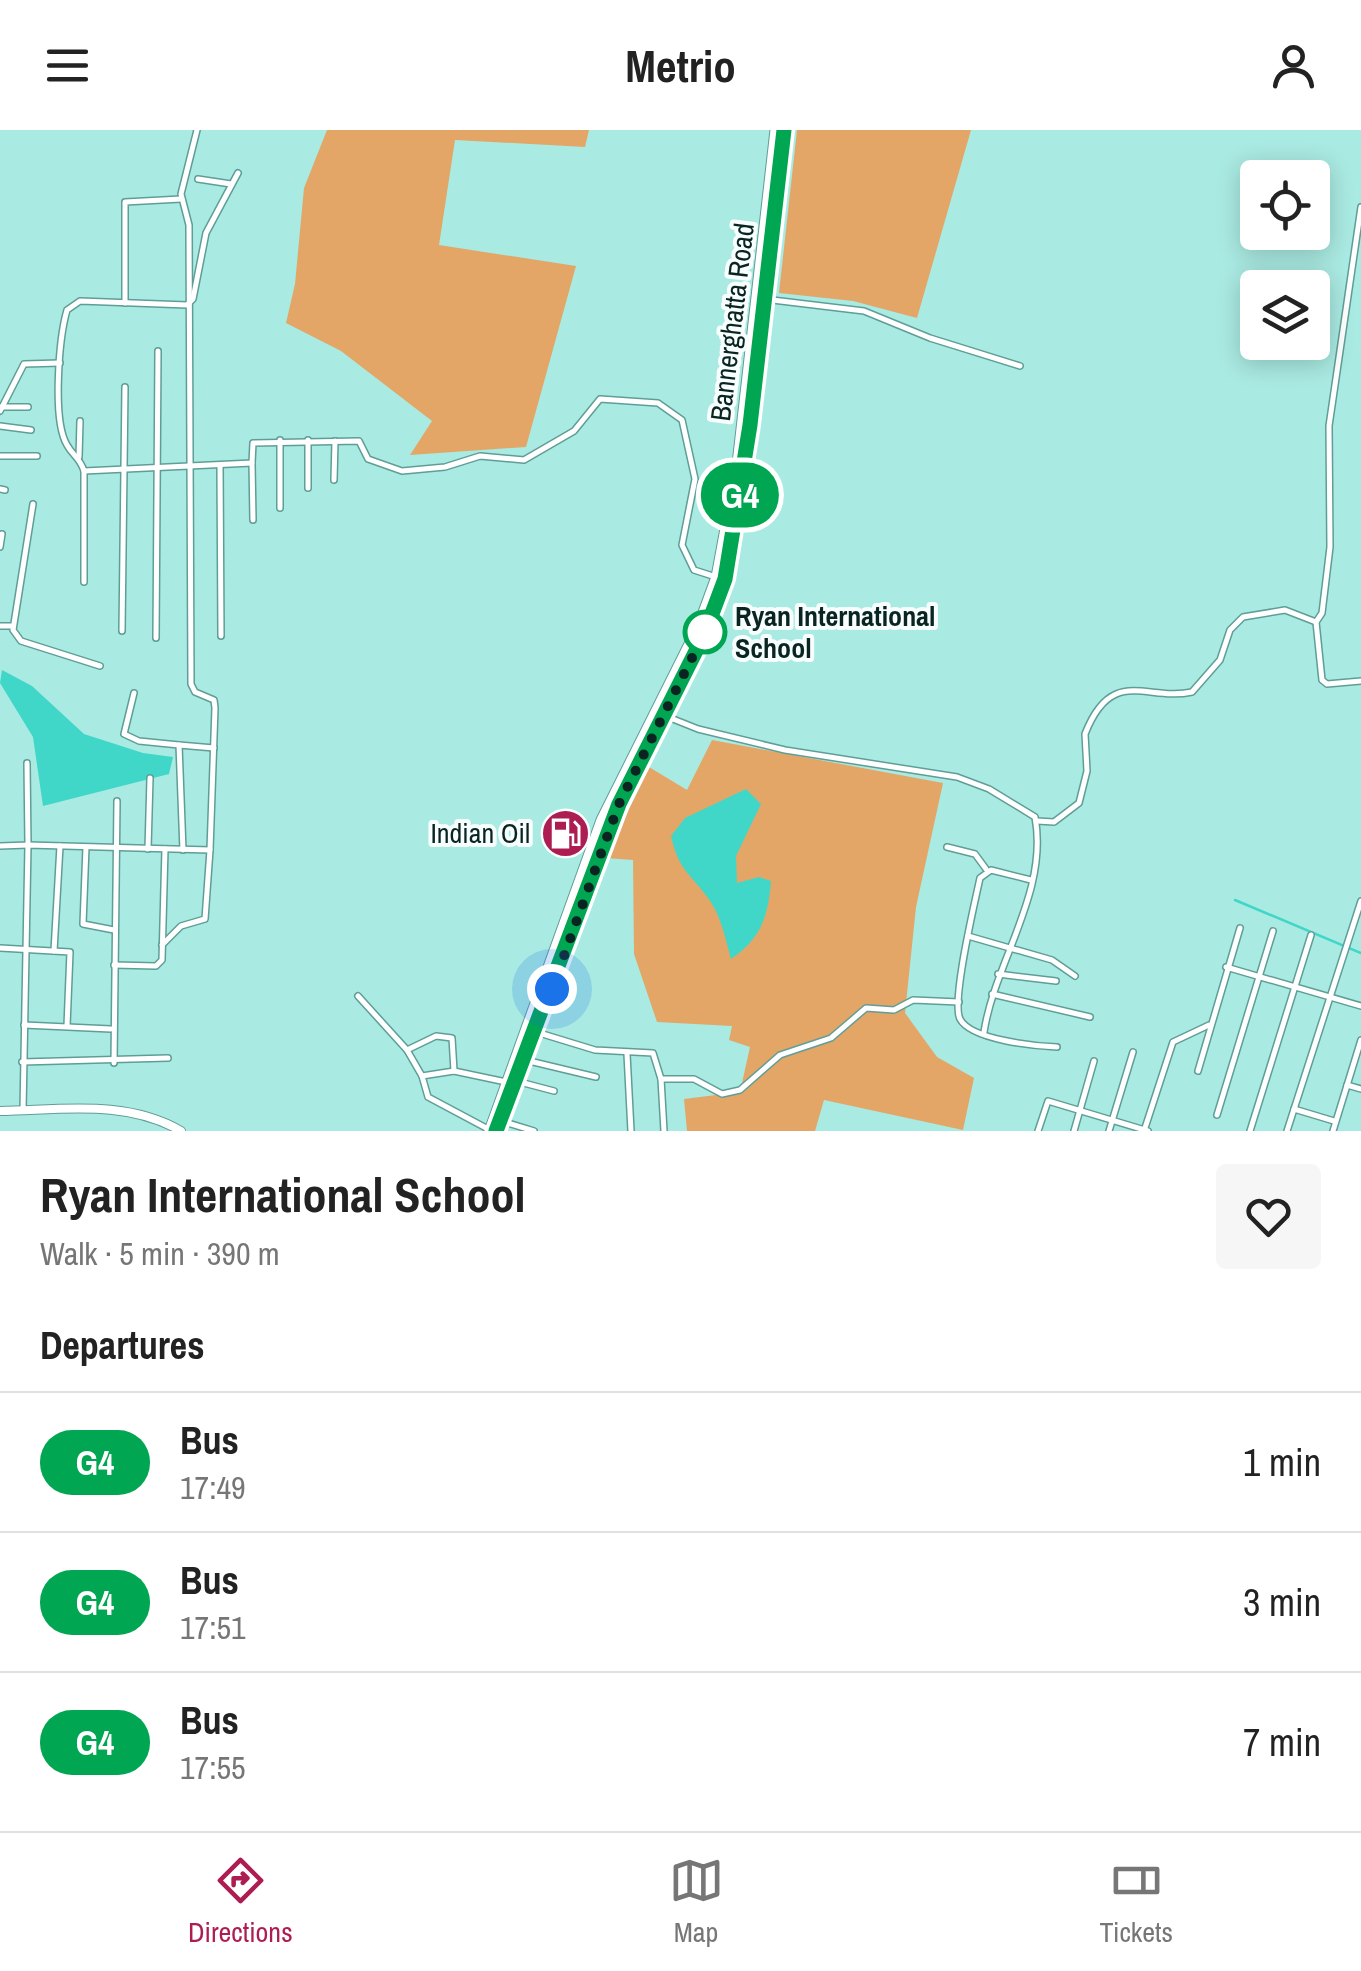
<!DOCTYPE html>
<html lang="en">
<head>
<meta charset="utf-8">
<style>
	:root { --surface:#fff; --page:#f6f6f6; --text:#222; --muted:#767676; --line:#e0e0e0; --accent:#ae1d52 }
	body { margin:0; font-family:"Archivo Narrow",sans-serif; background:var(--page); color:var(--text); height:100vh; display:flex; flex-direction:column; font-size:38px; white-space:nowrap }
	* { box-sizing:border-box; margin:0 }
	p { font-size:32px; color:var(--muted) }
	.icon { flex:none; width:55px; height:55px; fill:none; stroke:currentColor; stroke-width:2; stroke-linecap:round; stroke-linejoin:round }
	.map { position:relative; height:1001px; overflow:hidden }
	.details { display:flex; flex-direction:column; background:var(--surface); flex:1 }
	.details>* { flex:none }
	.badge { padding:0 20px; border-radius:32px; font-size:35px; line-height:65px }
	.tools { position:absolute; left:1240px; top:30px; display:grid; gap:20px }
	.tools a { display:grid; place-items:center; width:90px; height:90px; border-radius:10px; background:var(--surface); box-shadow:0 5px 25px #0003; font-size:50px }
	.you { position:absolute; width:50px; height:50px; margin:-25px; border:8px solid #fff; border-radius:50%; background:#1a73e8; box-shadow:0 0 0 15px #1a73e833 }
	.map>.badge { position:absolute; translate:-50% -50%; box-shadow:0 0 0 5px #fff }
	h2 { padding:0 40px; font-size:38px; line-height:90px }
	.round { display:grid; place-items:center; flex:none; width:105px; height:105px; border-radius:10px; background:var(--page) }
	.headline { display:flex; align-items:center; justify-content:space-between; height:170px; padding:0 40px }
	h1 { font-size:48px; font-weight:800; line-height:75px }
	ul { padding:0; list-style:none }
	li { display:flex; align-items:center; gap:30px; height:140px; padding:0 40px; border-top:2px solid var(--line) }
	li div { flex:1 }
	li b { display:block; font-size:38px }
	li em { font-style:normal }
	li .badge { min-width:110px; font-weight:700; text-align:center }
	header { display:flex; justify-content:space-between; align-items:center; height:130px; padding:0 40px; background:var(--surface); font-size:45px; font-weight:800 }
	.dock { display:flex; justify-content:space-around; align-items:center; height:140px; border-top:2px solid var(--line); background:var(--surface); font-size:28px; color:var(--muted) }
	.dock a { display:grid; justify-items:center; gap:5px }
	.dock .on { color:var(--accent) }
	.map>svg:first-child { display:block }
</style>
</head>
<body>
<header><svg class="icon" aria-label="menu" viewBox="0 0 24 24"><path d="M4 6h16M4 12h16M4 18h16"/></svg>Metrio<svg class="icon" aria-label="person" viewBox="0 0 24 24"><circle cx="12" cy="8" r="4"/><path d="M4 21q1-7 8-7t8 7"/></svg></header>
<div class="map">
<svg width="1361" height="1001" viewBox="0 0 1361 1001">
	<rect width="100%" height="100%" fill="#a9eae2"/>
	<g fill="#e3a667">
		<polygon points="327,0 589,0 585,17 455,10 439,115 576,136 526,317 410,325 432,291 341,221 286,193 295,154 304,58"/>
		<polygon points="797,0 971,0 917,188 853,171 779,163"/>
		<polygon points="712,610 943,653 916,777 905,883 937,927 974,948 963,1000 824,970 815,1001 687,1001 684,969 740,962 750,917 729,910 732,896 657,892 634,824 633,730 606,728 649,637 687,660"/>
	</g>
	<g fill="#40d7c9">
		<polygon points="2,540 32,556 84,604 143,623 173,627 169,644 43,676 33,607 0,553"/>
		<path d="M 746,659 L 761,674 L 736,726 L 737,753 L 759,747 L 771,751 C 768,786 762,808 731,829 C 725,808 721,785 708,768 C 689,742 679,741 671,706 L 685,688 Z"/>
	</g>
	<g fill="none" stroke-linecap="round" stroke-linejoin="round">
		<polyline stroke="#40d7c9" stroke-width="2.5" points="1235,770 1361,823"/>
		<defs>
			<g id="minor">
				<polyline points="198,49 231,54"/>
				<polyline points="1361,77 1329,296 1330,417 1322,483 1316,492 1322,550 1327,554 1361,551"/>
				<polyline points="764,169 864,181 930,208 1020,236"/>
				<polyline points="125,173 125,72 181,69"/>
				<polyline points="1,277 28,277"/>
				<polyline points="0,281 24,234 60,233"/>
				<polyline points="0,296 31,300"/>
				<polyline points="280,310 280,378"/>
				<polyline points="0,326 37,326"/>
				<polyline points="79,327 80,291"/>
				<polyline points="252,333 253,390"/>
				<polyline points="220,335 221,506"/>
				<polyline points="84,341 252,333 253,313 359,311 368,329 402,341 445,337 480,326 524,330 574,301 600,269 658,273 682,290 695,349 682,415 694,440 716,447"/>
				<polyline points="334,350 335,311"/>
				<polyline points="308,358 308,310"/>
				<polyline points="0,359 5,360"/>
				<polyline points="33,374 13,500 21,511 100,536"/>
				<polyline points="0,417 2,404"/>
				<path d="M 84,452 L 84,341 C 80,328 73,326 67,315 C 52,290 59,208 67,180 L 80,171 L 187,175 L 193,169 L 206,103 L 238,43"/>
				<polyline points="0,496 12,496"/>
				<polyline points="122,501 125,257"/>
				<polyline points="156,508 158,221"/>
				<polyline points="134,563 124,604 139,611 179,615"/>
				<path d="M 663,585 L 698,599 L 785,620 L 957,647 L 989,659 L 1035,687 C 1049,762 995,831 984,902"/>
				<path d="M 1037,691 L 1054,692 L 1079,673 L 1087,641 L 1085,604 C 1112,535 1147,572 1192,562 L 1220,530 L 1230,500 L 1243,487 L 1285,480 L 1316,492"/>
				<polyline points="0,716 28,715 27,633"/>
				<polyline points="86,717 83,794 114,800"/>
				<polyline points="947,717 975,724 986,739"/>
				<polyline points="148,719 150,648"/>
				<polyline points="183,720 179,615 214,618"/>
				<path d="M 1031,750 L 991,740 L 980,748 C 975,772 951,871 960,889 C 971,910 1035,916 1057,917"/>
				<polyline points="968,806 1052,830 1075,846"/>
				<polyline points="162,815 181,796 205,789 210,720"/>
				<polyline points="0,818 70,822 67,896"/>
				<polyline points="54,821 60,716"/>
				<polyline points="114,835 156,836 162,830 165,719"/>
				<polyline points="1226,837 1361,876"/>
				<polyline points="998,844 1056,851"/>
				<polyline points="992,864 1090,887"/>
				<polyline points="358,866 407,920 422,946"/>
				<polyline points="24,895 111,899"/>
				<polyline points="536,902 595,920 653,923 661,949 664,1001"/>
				<polyline points="407,920 436,906 452,908 454,941"/>
				<polyline points="627,924 631,1001"/>
				<polyline points="525,930 596,947"/>
				<polyline points="22,932 168,928"/>
				<polyline points="114,933 117,671"/>
				<polyline points="1198,941 1240,798"/>
				<polyline points="661,949 694,949 722,964 740,960 780,925 831,908 866,878 894,880 913,870 959,872"/>
				<polyline points="516,951 554,961"/>
				<polyline points="1347,955 1361,959"/>
				<polyline points="1294,979 1334,991"/>
				<polyline points="23,981 28,715 210,720 215,578 214,570 195,562 191,554 189,95 181,64 197,0"/>
				<polyline points="1217,985 1273,801"/>
				<polyline points="498,990 534,1001"/>
				<polyline points="488,999 428,967 422,946 454,941 506,952"/>
				<polyline points="1038,1001 1048,971 1148,1001"/>
				<polyline points="1074,1001 1094,931"/>
				<polyline points="1109,1001 1133,922"/>
				<polyline points="1144,1001 1173,912 1209,895"/>
				<polyline points="1250,1001 1311,805"/>
				<polyline points="1287,1001 1361,771"/>
				<polyline points="1333,1001 1361,910"/>
			</g>
			<path id="secondary" d="M 0,981 C 62,980 126,969 181,1001"/>
			<g id="primary">
				<polyline points="489,1001 601,690 698,496 716,447 737,334 775,0"/>
				<polyline points="496,1001 619,674 704,505 725,449 751,295 784,0"/>
			</g>
		</defs>
		<use href="#minor" stroke="#5f9e97" stroke-width="8"/>
		<use href="#secondary" stroke="#5f9e97" stroke-width="10"/>
		<use href="#primary" stroke="#5f9e97" stroke-width="11"/>
		<use href="#minor" stroke="#fff" stroke-width="5"/>
		<use href="#secondary" stroke="#fff" stroke-width="8"/>
		<use href="#primary" stroke="#fff" stroke-width="9"/>
	</g>
	<g fill="none" stroke-linecap="round" stroke-linejoin="round">
		<defs>
			<polyline id="line" points="496,1001 619,674 704,505 725,449 750,295 784,0"/>
		</defs>
		<use href="#line" stroke="#fff" stroke-width="22"/>
		<use href="#line" stroke="#00a651" stroke-width="15"/>
		<polyline stroke="#092421" stroke-width="10" stroke-dasharray="0 18" points="552,859 619,674 705,502"/>
	</g>
	<defs>
		<symbol id="fuel-disc" viewBox="-11 -11 22 22"><circle r="9.5" fill="#ae1d52" stroke="#f8fefd"/><path d="M-5.5-6h7V0h2V4h1.3V-2.5L3-4.5l.8-.8L6-3V5H2.5V1h-1V6h-7ZM-4.2-4.7v3.2H.2V-4.7Z" fill="#fff"/></symbol>
	</defs>
	<g fill-rule="evenodd">
		<use href="#fuel-disc" x="538" y="676" width="55" height="55"/>
	</g>
	<circle fill="#fff" stroke="#00a651" stroke-width="5" cx="705" cy="502" r="20"/>
	<g text-anchor="middle" dominant-baseline="central" stroke-width="8" stroke-linejoin="round" paint-order="stroke">
		<g font-size="28" fill="#092421" stroke="#f8fefd">
			<text transform="translate(732 192) rotate(-83)">Bannerghatta Road</text>
		</g>
		<g font-size="28" font-weight="bold" fill="#092421" stroke="#f8fefd" text-anchor="start">
			<text x="735" y="486">Ryan International<tspan x="735" dy="32">School</tspan></text>
		</g>
		<g font-size="28" fill="#092421" stroke="#f8fefd" text-anchor="end">
			<text x="530" y="703">Indian Oil</text>
		</g>
	</g>
</svg>
<div class="tools">
<a><svg class="icon" aria-label="locate" viewBox="0 0 24 24"><circle cx="12" cy="12" r="6"/><path d="M12 2v4M12 18v4M2 12h4M18 12h4"/></svg></a>
<a><svg class="icon" aria-label="layers" viewBox="0 0 24 24"><path d="M12 4l9 5-9 5-9-5zM3 14l9 5 9-5"/></svg></a>
</div>
<div class="you" style="left:552px;top:859px"></div>
<b class="badge" style="left:740px;top:365px;background:#00a651;color:#fff">G4</b>
</div>
<section class="details">
<div class="headline"><div><h1>Ryan International School</h1><p>Walk · 5 min · 390 m</p></div><a class="round"><svg class="icon" aria-label="heart" viewBox="0 0 24 24"><path d="M12 20l-8-8c-3-5 5-10 8-4 3-6 11-1 8 4z"/></svg></a></div>
<h2>Departures</h2>
<ul>
<li><span class="badge" style="background:#00a651;color:#fff">G4</span><div><b>Bus</b><p>17:49</p></div><em>1 min</em></li>
<li><span class="badge" style="background:#00a651;color:#fff">G4</span><div><b>Bus</b><p>17:51</p></div><em>3 min</em></li>
<li><span class="badge" style="background:#00a651;color:#fff">G4</span><div><b>Bus</b><p>17:55</p></div><em>7 min</em></li>
</ul>
</section>
<nav class="dock">
<a class="on"><svg class="icon" aria-label="directions" viewBox="0 0 24 24"><path d="M12 3l9 9-9 9-9-9zM9 14v-3h6M13 9l2 2-2 2"/></svg>Directions</a>
<a><svg class="icon" aria-label="map" viewBox="0 0 24 24"><path d="M3 6l6-2 6 2 6-2v14l-6 2-6-2-6 2zM9 4v14M15 6v14"/></svg>Map</a>
<a><svg class="icon" aria-label="tickets" viewBox="0 0 24 24"><path d="M3 7h18v10H3zM15 7v10"/></svg>Tickets</a>
</nav>
</body>
</html>
